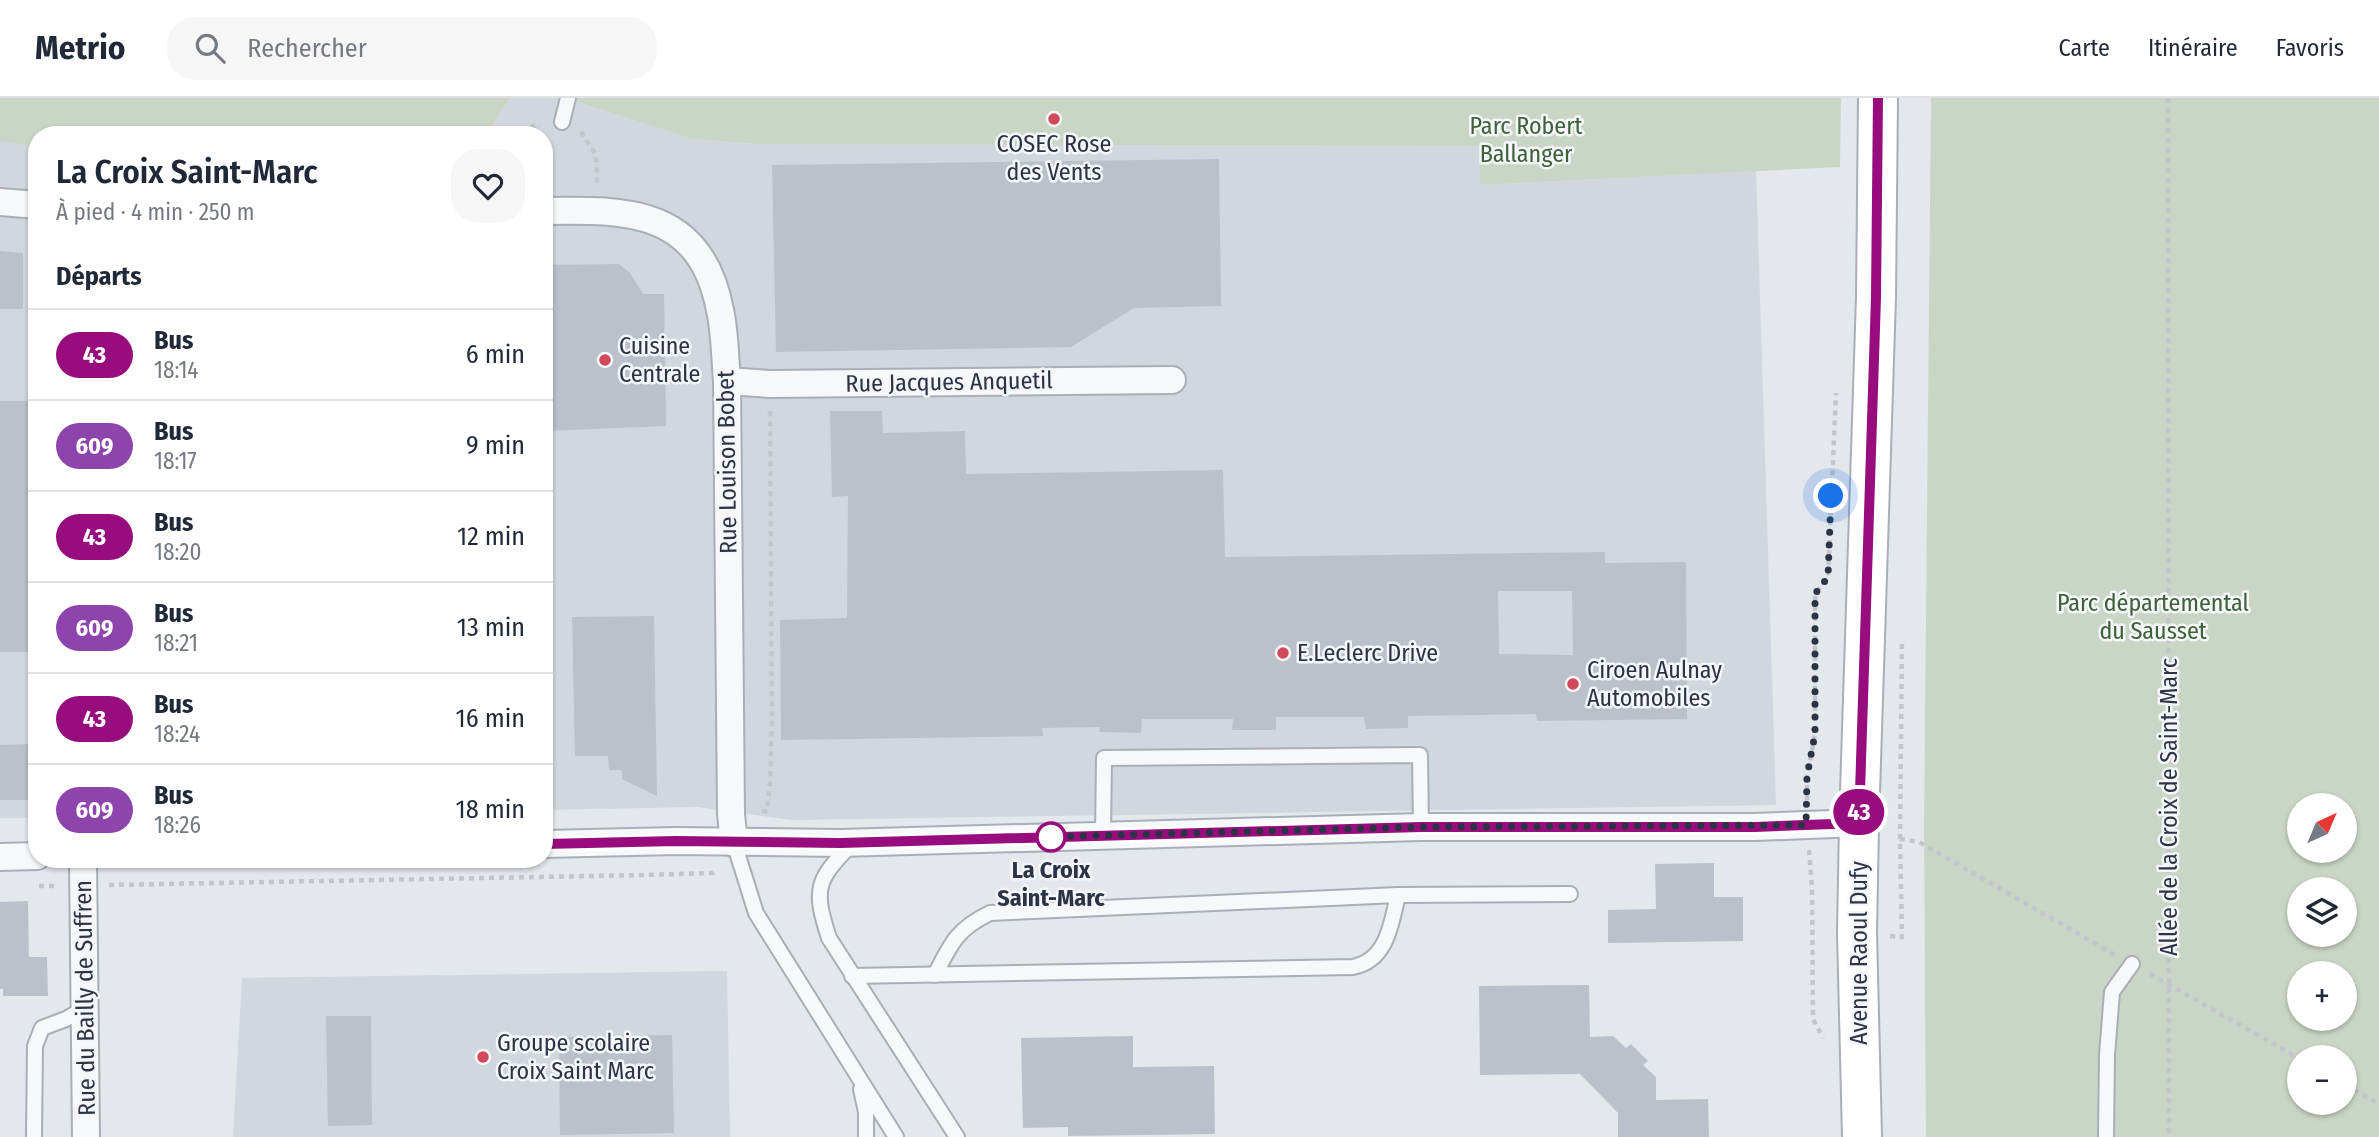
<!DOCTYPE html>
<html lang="fr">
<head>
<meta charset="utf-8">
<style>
	:root { --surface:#fff; --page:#f6f6f7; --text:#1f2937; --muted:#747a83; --line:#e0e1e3 }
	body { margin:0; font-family:"Fira Sans Condensed",sans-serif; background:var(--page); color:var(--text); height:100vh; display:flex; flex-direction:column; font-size:26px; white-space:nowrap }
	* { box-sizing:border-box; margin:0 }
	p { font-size:23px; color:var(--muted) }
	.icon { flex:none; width:38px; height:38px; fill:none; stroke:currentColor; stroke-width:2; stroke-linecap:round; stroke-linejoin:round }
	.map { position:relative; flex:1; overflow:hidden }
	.details { position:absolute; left:28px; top:28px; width:525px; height:742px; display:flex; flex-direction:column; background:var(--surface); border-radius:28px; box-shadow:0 2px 5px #0004 }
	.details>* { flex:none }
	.badge { padding:0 14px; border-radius:23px; font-size:24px; line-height:46px }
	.needle { width:46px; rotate:44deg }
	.controls { position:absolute; left:2287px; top:695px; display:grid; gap:14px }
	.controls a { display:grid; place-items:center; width:70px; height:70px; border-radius:50%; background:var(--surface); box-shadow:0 2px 5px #0004; font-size:35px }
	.you { position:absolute; width:35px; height:35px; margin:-18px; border:5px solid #fff; border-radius:50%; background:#1a73e8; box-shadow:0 0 0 10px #1a73e833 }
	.map>.badge { position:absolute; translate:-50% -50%; box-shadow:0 0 0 4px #fff }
	h2 { padding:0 28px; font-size:26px; line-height:63px }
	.round { display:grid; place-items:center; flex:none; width:74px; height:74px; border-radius:28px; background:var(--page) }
	.head { display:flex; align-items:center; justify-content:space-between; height:119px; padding:0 28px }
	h1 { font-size:33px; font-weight:600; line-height:52px }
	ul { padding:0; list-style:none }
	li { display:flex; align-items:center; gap:21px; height:91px; padding:0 28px; border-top:2px solid var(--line) }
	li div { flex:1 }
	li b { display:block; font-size:26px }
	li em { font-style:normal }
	li .badge { min-width:77px; font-weight:700; text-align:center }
	header { display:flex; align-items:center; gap:42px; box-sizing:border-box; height:98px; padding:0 35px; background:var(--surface); border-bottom:2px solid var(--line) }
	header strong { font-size:33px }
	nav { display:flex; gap:38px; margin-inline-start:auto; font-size:24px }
	.search { width:490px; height:63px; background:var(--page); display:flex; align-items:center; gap:18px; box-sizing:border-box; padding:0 24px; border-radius:28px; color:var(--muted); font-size:26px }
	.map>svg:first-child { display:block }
</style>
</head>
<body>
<header>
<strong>Metrio</strong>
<div class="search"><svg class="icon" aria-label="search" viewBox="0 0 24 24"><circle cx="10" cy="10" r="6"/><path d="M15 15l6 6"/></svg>Rechercher</div>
<nav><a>Carte</a><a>Itinéraire</a><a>Favoris</a></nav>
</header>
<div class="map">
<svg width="2379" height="1039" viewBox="0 0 2379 1039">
	<rect width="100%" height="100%" fill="#e4e7ec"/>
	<g fill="#d2d6de">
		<polygon points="510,0 565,0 692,41 756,46 1480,48 1480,87 1756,73 1776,707 792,722 697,709 544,712 544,37 486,37"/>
		<polygon points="0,42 37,47 37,720 0,720"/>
		<polygon points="727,873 730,1039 233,1039 242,880"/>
	</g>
	<g fill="#c9d6c5" fill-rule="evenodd">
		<polygon points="0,0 510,0 486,37 37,37 37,49 0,43"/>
		<polygon points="565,0 1841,0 1840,69 1480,87 1480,48 756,46 692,41"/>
		<path d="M 1931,0 L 2379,0 L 2379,1039 L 1926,1039 L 1924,730 ZM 2300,707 L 2345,707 L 2345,752 L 2300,752 ZM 2300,791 L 2345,791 L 2345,836 L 2300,836 ZM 2300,875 L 2345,875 L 2345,920 L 2300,920 ZM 2300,959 L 2345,959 L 2345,1004 L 2300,1004 Z"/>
	</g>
	<g fill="#bbc0ca" fill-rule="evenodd">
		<polygon points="1219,61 1221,208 1134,210 1071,249 776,254 772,67"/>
		<polygon points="0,153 23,155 23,211 0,211"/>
		<polygon points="619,166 630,175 643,196 664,196 666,328 544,333 544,167"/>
		<polygon points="0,303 28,303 32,554 0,554"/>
		<path d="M 830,313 L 882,313 L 883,335 L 965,333 L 966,376 L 1223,372 L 1225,459 L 1605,454 L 1605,465 L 1686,464 L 1687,621 L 1537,623 L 1536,616 L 1408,618 L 1408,630 L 1366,631 L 1364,619 L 1276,619 L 1276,632 L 1232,632 L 1233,621 L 1142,621 L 1141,635 L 1099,634 L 1100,629 L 1042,630 L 1043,638 L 781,642 L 780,522 L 847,520 L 848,398 L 832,399 ZM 1498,493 L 1572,493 L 1573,557 L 1499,556 Z"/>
		<polygon points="654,518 657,698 622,681 622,672 609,672 608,658 575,658 572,519"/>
		<polygon points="32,646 33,702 0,702 0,647"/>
		<polygon points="1714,765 1714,799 1743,799 1743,843 1608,845 1608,812 1656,811 1655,766"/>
		<polygon points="28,803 29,859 47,859 48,898 3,898 3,891 0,891 0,804"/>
		<polygon points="1589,887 1590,939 1613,938 1626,950 1631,946 1648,963 1643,967 1656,979 1656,1002 1708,1001 1709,1039 1618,1039 1618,1015 1580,976 1480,977 1479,888"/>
		<polygon points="326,918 371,918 372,1027 328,1028"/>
		<polygon points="672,937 674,1035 560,1037 559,939"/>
		<polygon points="1133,938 1133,969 1214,968 1215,1036 1068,1038 1068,1029 1023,1030 1021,940"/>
	</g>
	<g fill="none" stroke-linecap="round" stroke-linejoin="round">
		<defs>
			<g id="lane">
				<polyline points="562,24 568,0"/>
				<polyline points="1103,738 1104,660 1420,657 1421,729"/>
				<polyline points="734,745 756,815 896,1039"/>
				<path d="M 852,746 C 816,782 813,791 829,840 L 957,1039"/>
				<path d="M 935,877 C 951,845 957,831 990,815 L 1398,797 L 1570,796"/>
				<path d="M 852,878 L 1353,869 C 1387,862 1391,827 1398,797"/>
				<polyline points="861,991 866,1014 866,1039"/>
				<polyline points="34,1039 35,948 42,930 66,921 85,910"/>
				<polyline points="2106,1039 2107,957 2112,894 2132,866"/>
			</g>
			<g id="street">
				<polyline points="0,104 37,107"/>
				<path d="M 544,113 C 629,111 701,112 720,212 C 725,235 725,260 727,283 L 731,716 L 734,745"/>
				<polyline points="727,283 770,286 1172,282"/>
				<polyline points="544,746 676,743 840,745 1421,729 1755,729 1859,725"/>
				<polyline points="0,759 37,758"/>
				<polyline points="83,761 86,1039"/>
			</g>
			<polyline id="secondary" points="1862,1039 1857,835 1859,725 1876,199 1878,0"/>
		</defs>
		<use href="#lane" stroke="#a9aeb7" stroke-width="18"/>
		<use href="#street" stroke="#a9aeb7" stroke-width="30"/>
		<use href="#secondary" stroke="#a9aeb7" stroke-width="42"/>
		<g stroke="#c2c5cb" stroke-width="4.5" stroke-dasharray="5 5" stroke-linecap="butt">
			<polyline points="2168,0 2169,1039"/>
			<polyline points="581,34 596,57 597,87"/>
			<polyline points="524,37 533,28 540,25"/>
			<polyline points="1807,702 1807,678 1815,636 1815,496 1828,479 1836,295"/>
			<polyline points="762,714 767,713 770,685 772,622 770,311"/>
			<polyline points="1900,741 1902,542"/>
			<polyline points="1809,752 1812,788 1813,921 1823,940"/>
			<polyline points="109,787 644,777 713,775 715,772"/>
			<polyline points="39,788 59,788"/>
			<polyline points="1890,838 1902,839 1900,741 1919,744 2115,857"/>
			<polyline points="2150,876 2300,961"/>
			<polyline points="2345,987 2379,1006"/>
		</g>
		<use href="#lane" stroke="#f7f8fa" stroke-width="14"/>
		<use href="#street" stroke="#f7f8fa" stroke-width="26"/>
		<use href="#secondary" stroke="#fff" stroke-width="38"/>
	</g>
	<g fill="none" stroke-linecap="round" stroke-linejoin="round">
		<defs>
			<polyline id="line" points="544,746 676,743 840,745 1421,729 1755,729 1859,725 1876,199 1878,0"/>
		</defs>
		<use href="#line" stroke="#fff" stroke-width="16"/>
		<use href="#line" stroke="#980d7d" stroke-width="10"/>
		<polyline stroke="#2b3445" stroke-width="7" stroke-dasharray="0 12.6" points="1051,739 1042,739 1421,729 1806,727 1807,678 1815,636 1815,496 1828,479 1831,398"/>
	</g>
	<g fill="#d1495b" stroke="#f4f6f9" stroke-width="2.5">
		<circle cx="1054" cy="21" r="7"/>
		<circle cx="605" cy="262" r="7"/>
		<circle cx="1283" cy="555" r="7"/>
		<circle cx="1573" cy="586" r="7"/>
		<circle cx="483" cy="959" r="7"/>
	</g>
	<circle fill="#fff" stroke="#980d7d" stroke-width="3.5" cx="1051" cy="739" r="14"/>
	<g text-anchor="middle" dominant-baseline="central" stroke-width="5" stroke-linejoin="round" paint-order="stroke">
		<g font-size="24" fill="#3f6138" stroke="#f4f6f9">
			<text x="1526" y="28">Parc Robert<tspan x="1526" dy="28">Ballanger</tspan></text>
			<text x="2153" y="505">Parc départemental<tspan x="2153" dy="28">du Sausset</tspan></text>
		</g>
		<g font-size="24" fill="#2b3445" stroke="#f4f6f9" text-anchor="start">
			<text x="1054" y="46" text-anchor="middle">COSEC Rose<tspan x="1054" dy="28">des Vents</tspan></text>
			<text x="619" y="248">Cuisine<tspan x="619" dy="28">Centrale</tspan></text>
			<text x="1297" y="555">E.Leclerc Drive</text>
			<text x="1587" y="572">Ciroen Aulnay<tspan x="1587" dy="28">Automobiles</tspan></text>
			<text x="497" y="945">Groupe scolaire<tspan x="497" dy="28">Croix Saint Marc</tspan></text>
		</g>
		<g font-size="24" fill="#2b3445" stroke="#f4f6f9">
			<text transform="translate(949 284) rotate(-1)">Rue Jacques Anquetil</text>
			<text transform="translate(727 364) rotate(-91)">Rue Louison Bobet</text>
			<text transform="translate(2169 709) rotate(-90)">Allée de la Croix de Saint-Marc</text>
			<text transform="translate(1859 855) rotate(-90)">Avenue Raoul Dufy</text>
			<text transform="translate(85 900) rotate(-91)">Rue du Bailly de Suffren</text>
		</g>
		<g font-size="24" font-weight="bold" fill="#2b3445" stroke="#f4f6f9">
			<text x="1051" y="772">La Croix<tspan x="1051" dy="28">Saint-Marc</tspan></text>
		</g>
	</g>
</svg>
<div class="controls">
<a><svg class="needle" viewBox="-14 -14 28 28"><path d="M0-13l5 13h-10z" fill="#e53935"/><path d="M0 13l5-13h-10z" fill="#747a83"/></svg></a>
<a><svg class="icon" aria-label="layers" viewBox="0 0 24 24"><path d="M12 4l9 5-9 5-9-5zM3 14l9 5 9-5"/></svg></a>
<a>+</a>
<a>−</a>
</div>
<div class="you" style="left:1831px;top:398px"></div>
<b class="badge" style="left:1859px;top:714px;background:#980d7d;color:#fff">43</b>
<section class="details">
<div class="head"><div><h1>La Croix Saint-Marc</h1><p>À pied · 4 min · 250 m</p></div><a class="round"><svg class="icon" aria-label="heart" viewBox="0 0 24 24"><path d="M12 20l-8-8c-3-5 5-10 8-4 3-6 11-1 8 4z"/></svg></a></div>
<h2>Départs</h2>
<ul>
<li><span class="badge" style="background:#980d7d;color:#fff">43</span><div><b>Bus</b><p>18:14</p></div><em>6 min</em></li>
<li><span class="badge" style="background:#8e44ad;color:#fff">609</span><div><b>Bus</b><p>18:17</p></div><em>9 min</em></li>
<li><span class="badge" style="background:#980d7d;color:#fff">43</span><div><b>Bus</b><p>18:20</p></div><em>12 min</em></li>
<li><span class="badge" style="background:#8e44ad;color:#fff">609</span><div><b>Bus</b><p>18:21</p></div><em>13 min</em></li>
<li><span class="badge" style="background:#980d7d;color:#fff">43</span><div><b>Bus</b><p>18:24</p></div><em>16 min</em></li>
<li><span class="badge" style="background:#8e44ad;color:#fff">609</span><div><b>Bus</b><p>18:26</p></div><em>18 min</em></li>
</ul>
</section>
</div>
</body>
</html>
